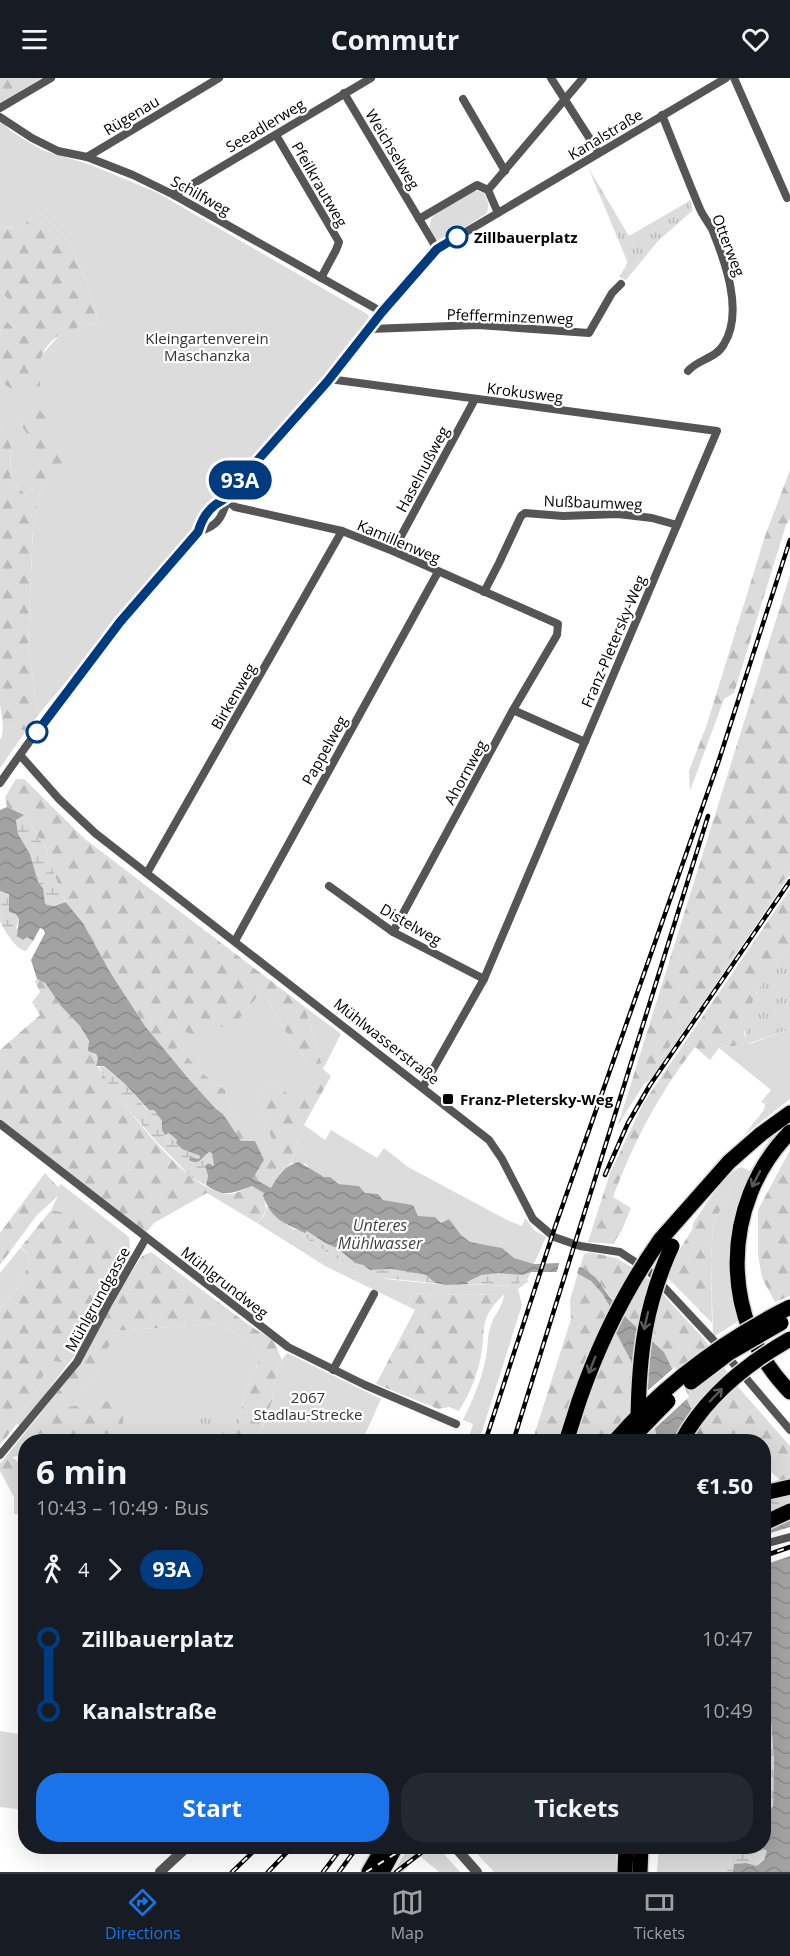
<!DOCTYPE html>
<html lang="en">
<head>
<meta charset="utf-8">
<style>
	:root { --surface:#171b24; --page:#242831; --text:#f1f3f6; --muted:#9ea1a6; --line:#363941; --accent:#1a73e8 }
	body { margin:0; font-family:"Open Sans",sans-serif; background:var(--page); color:var(--text); height:100vh; display:flex; flex-direction:column; font-size:22px; white-space:nowrap }
	* { box-sizing:border-box; margin:0 }
	p { font-size:20px; color:var(--muted) }
	.icon { flex:none; width:33px; height:33px; fill:none; stroke:currentColor; stroke-width:2; stroke-linecap:round; stroke-linejoin:round }
	.map { position:relative; flex:1; overflow:hidden }
	.side { position:absolute; left:18px; top:1356px; width:753px; height:420px; display:flex; flex-direction:column; background:var(--surface); border-radius:24px; box-shadow:0 6px 24px #0002 }
	.side>* { flex:none }
	.badge { padding:0 12px; border-radius:20px; font-size:21px; line-height:39px }
	.map>.badge { position:absolute; translate:-50% -50%; box-shadow:0 0 0 3px #fff }
	.legs { display:flex; align-items:center; gap:9px; height:66px; padding:0 18px; font-size:20px }
	.legs p { margin-inline-start:auto }
	.head { display:flex; align-items:center; justify-content:space-between; height:102px; padding:0 18px }
	h1 { font-size:33px; font-weight:700; line-height:45px }
	.action { display:flex; gap:12px; margin-top:auto; padding:12px 18px }
	.action a { flex:1; height:69px; border-radius:24px; background:var(--accent); color:#fff; font-size:24px; font-weight:700; line-height:69px; text-align:center }
	.action a+a { background:var(--page); color:var(--text) }
	ul { padding:0 18px; list-style:none }
	li { display:flex; align-items:center; gap:21px; height:72px; font-size:22px }
	li i { display:grid; place-items:center; width:9px; height:100%; margin:0 8px; background:currentColor }
	li i::after { content:''; width:15px; height:15px; margin:-8px; border:4px solid; border-radius:50%; background:var(--surface) }
	li p { margin-inline-start:auto }
	li:first-child i { background:linear-gradient(#0000 50%,currentColor 0) }
	li:last-child i { background:linear-gradient(currentColor 50%,#0000 0) }
	header { display:flex; justify-content:space-between; align-items:center; height:78px; padding:0 18px; background:var(--surface); font-size:27px; font-weight:700 }
	.tab-bar { display:flex; justify-content:space-around; align-items:center; height:84px; border-top:2px solid var(--line); background:var(--surface); font-size:16px; color:var(--muted) }
	.tab-bar a { display:grid; justify-items:center; gap:3px }
	.tab-bar .selected { color:var(--accent) }
	.map>svg:first-child { display:block }
</style>
</head>
<body>
<header><svg class="icon" aria-label="menu" viewBox="0 0 24 24"><path d="M4 6h16M4 12h16M4 18h16"/></svg>Commutr<svg class="icon" aria-label="heart" viewBox="0 0 24 24"><path d="M12 20l-8-8c-3-5 5-10 8-4 3-6 11-1 8 4z"/></svg></header>
<div class="map">
<svg width="790" height="1794" viewBox="0 0 790 1794">
	<defs>
		<pattern id="forest-firs" width="22" height="20" patternUnits="userSpaceOnUse" patternTransform="scale(1.5)"><rect width="22" height="20" fill="#dcdcdc"/><path d="M5 1l3.5 6h-7zM16 11l3.5 6h-7z" fill="#bbb"/></pattern>
		<pattern id="wetland-marsh" width="20" height="14" patternUnits="userSpaceOnUse" patternTransform="scale(1.5)"><rect width="20" height="14" fill="#dcdcdc"/><path d="M1 5h8M5 5V1M11 12h8M15 12V8" fill="none" stroke="#bbb"/></pattern>
		<pattern id="park-tufts" width="24" height="20" patternUnits="userSpaceOnUse" patternTransform="scale(1.5)"><rect width="24" height="20" fill="#dcdcdc"/><path d="M3 7l-1-3M5 7V3M7 7l1-3M15 17l-1-3M17 17v-4M19 17l1-3" fill="none" stroke="#bbb"/></pattern>
		<pattern id="water-waves" width="16" height="10" patternUnits="userSpaceOnUse" patternTransform="scale(1.5)"><rect width="16" height="10" fill="#a3a3a3"/><path d="M0 5q4-4 8 0t8 0" fill="none" stroke="#8b8b8b"/></pattern>
	</defs>
	<rect width="100%" height="100%" fill="#fff"/>
	<g fill="#dcdcdc">
		<polygon points="0,42 12,54 42,72 91,87 156,114 367,236 371,242 38,637 28,568 33,449 41,409 67,389 14,336 34,367 34,409 26,418 10,398 11,369 3,350 0,352 0,304 12,311 63,253 98,244 93,223 70,164 39,133 20,150 0,149"/>
		<path d="M 475,112 L 484,115 C 488,123 490,128 486,136 L 443,163 L 434,161 C 429,152 427,145 435,136 Z"/>
		<polygon points="0,212 17,230 17,247 13,248 7,244 0,254"/>
		<polygon points="3,647 26,653 0,690 0,662 2,658"/>
		<polygon points="790,793 790,797 651,1001 644,1006"/>
		<polygon points="262,913 293,966 304,978 312,1007 302,1026 271,1005 257,1017 272,1062 255,1063 231,1033 225,1012 199,993 165,953 176,945 239,941"/>
		<polygon points="305,929 341,956 323,991"/>
		<polygon points="790,951 790,1021 743,1058 764,1032 765,1026 761,1024 771,1012 719,970 752,965"/>
		<polygon points="790,1041 790,1048 746,1110 742,1241 713,1259 711,1181 713,1147 741,1089 750,1093 770,1060"/>
		<polygon points="304,1047 325,1062 331,1052 377,1080 384,1070 408,1089 507,1142 522,1148 525,1140 535,1153 546,1159 534,1186 513,1180 501,1170 470,1164 461,1158 449,1141 441,1145 435,1139 417,1138 413,1127 383,1122 378,1116 365,1115 359,1108 339,1106 330,1099 324,1099 310,1091 306,1086 291,1085"/>
		<polygon points="61,1106 129,1159 131,1179 119,1190 114,1164 61,1134 51,1132 58,1118 58,1109"/>
		<path d="M 267,1128 L 278,1141 L 331,1177 L 385,1201 L 446,1207 L 459,1206 L 517,1208 L 523,1200 L 529,1203 L 518,1211 L 522,1227 L 479,1363 L 468,1363 L 473,1346 L 463,1342 C 473,1321 482,1301 486,1279 C 488,1270 487,1260 490,1250 C 493,1237 503,1230 504,1216 L 436,1217 L 412,1215 L 407,1228 L 325,1188 L 257,1145 L 264,1138 Z"/>
		<path d="M 21,1169 L 24,1173 L 30,1178 C 27,1199 15,1216 0,1231 L 0,1195 Z"/>
		<polygon points="108,1216 80,1270 21,1348 17,1346 18,1336 31,1324 50,1281 76,1269 86,1239"/>
		<path d="M 218,1246 C 232,1252 252,1263 258,1278 C 261,1286 254,1293 251,1300 C 243,1319 239,1343 234,1363 L 122,1360 L 123,1331 L 67,1329 L 97,1295 L 111,1253 Z"/>
		<polygon points="287,1275 381,1321 362,1363 257,1364 274,1318 271,1312 282,1282"/>
		<polygon points="0,1653 25,1657 25,1732 0,1729"/>
		<polygon points="409,1768 438,1769 460,1794 439,1794 419,1777 403,1794 394,1794"/>
		<polygon points="471,1769 617,1769 616,1794 494,1794"/>
		<polygon points="659,1769 732,1769 730,1788 726,1794 657,1794"/>
	</g>
	<g fill="url(#forest-firs)" fill-rule="evenodd">
		<polygon points="0,0 42,0 0,25"/>
		<path d="M 39,133 L 70,164 L 93,223 L 98,244 C 76,250 50,254 41,280 C 38,288 40,300 40,308 L 12,311 L 0,304 L 0,254 L 7,244 L 13,248 L 17,247 L 17,231 L 0,212 L 0,149 L 20,150 Z"/>
		<polygon points="35,327 44,337 68,389 41,409 33,449 28,568 38,637 26,653 3,647 0,626 0,352 4,350 11,369 10,398 26,418 34,409 34,367 14,336"/>
		<polygon points="790,392 790,441 786,447 734,615 724,621 690,713 689,693 707,646 765,458"/>
		<polygon points="790,497 790,793 644,1006 618,1047"/>
		<path d="M 16,701 L 24,701 L 85,761 L 305,929 L 323,991 L 331,998 L 304,1047 L 291,1085 L 280,1095 L 271,1110 L 253,1100 L 241,1064 L 223,1036 L 216,1031 L 188,1000 L 145,948 L 110,894 L 83,845 L 62,818 L 45,769 L 24,737 L 7,729 L 5,719 ZM 262,913 L 293,966 L 304,978 L 311,1007 L 302,1025 L 271,1005 L 257,1017 L 272,1062 L 255,1062 L 231,1033 L 225,1012 L 199,993 L 166,953 L 176,945 L 195,961 L 239,941 Z"/>
		<path d="M 790,811 L 790,867 L 756,915 L 744,955 L 747,966 L 719,970 L 710,982 L 695,969 C 659,1015 633,1065 613,1119 L 631,1130 L 622,1152 L 613,1166 L 588,1164 L 610,1095 L 644,1024 Z"/>
		<path d="M 37,901 L 45,905 L 61,928 L 80,948 L 98,980 L 96,987 L 111,1006 L 116,1018 C 143,1047 189,1114 230,1116 C 237,1116 246,1110 252,1108 L 265,1115 L 263,1118 C 268,1130 266,1136 257,1145 L 207,1115 L 154,1145 L 146,1155 L 0,1041 L 0,972 L 40,937 L 32,924 L 40,914 L 35,903 Z"/>
		<polygon points="790,1072 790,1218 775,1224 762,1200 758,1177 758,1132"/>
		<path d="M 741,1089 L 713,1147 L 711,1181 L 712,1245 L 668,1200 L 678,1174 L 692,1152 L 693,1146 C 702,1132 725,1094 741,1089 Z"/>
		<polygon points="45,1095 58,1109 58,1118 37,1137 0,1187 0,1155"/>
		<path d="M 51,1132 L 61,1134 L 74,1132 L 114,1164 L 119,1190 L 108,1216 L 86,1239 L 76,1269 L 64,1285 L 50,1282 L 31,1324 L 18,1336 L 17,1346 L 0,1367 L 0,1231 C 15,1216 27,1199 30,1178 L 21,1169 Z"/>
		<path d="M 151,1174 L 249,1247 L 274,1263 L 282,1282 L 271,1312 L 274,1318 L 257,1363 L 234,1363 C 239,1343 243,1319 251,1300 C 254,1293 261,1286 258,1278 C 252,1263 232,1252 218,1246 L 112,1253 L 113,1258 L 97,1295 L 68,1329 L 117,1322 L 123,1331 L 123,1360 L 193,1363 L 26,1364 L 25,1377 L 12,1379 L 25,1389 L 25,1437 L 14,1436 L 14,1419 L 0,1393 L 0,1386 L 80,1286 L 118,1215 L 142,1178 Z"/>
		<polygon points="589,1174 616,1180 645,1197 704,1261 738,1309 790,1368 790,1417 779,1401 764,1388 764,1364 709,1363 703,1355 664,1274 622,1236 605,1211 583,1190 580,1190 584,1176"/>
		<polygon points="578,1195 591,1203 600,1211 609,1227 614,1251 631,1283 657,1357 652,1363 532,1364 571,1241 570,1222"/>
		<path d="M 412,1215 L 436,1217 L 504,1216 C 498,1223 490,1230 487,1239 C 482,1250 484,1260 482,1271 C 479,1294 470,1315 459,1333 L 449,1329 L 438,1331 L 376,1306 L 415,1232 L 407,1228 Z"/>
	</g>
	<g fill="url(#wetland-marsh)">
		<polygon points="24,737 45,769 62,818 66,824 54,828 47,827 45,825 43,810 38,804 30,776 18,756 16,741"/>
		<path d="M 0,813 L 9,816 L 19,841 L 16,850 L 33,863 L 26,873 C 16,872 4,852 0,843 C 0,835 0,821 0,813 Z"/>
		<path d="M 103,988 L 125,1006 L 148,1032 L 154,1032 L 162,1043 L 162,1052 L 165,1056 L 169,1055 L 177,1062 L 176,1065 L 182,1071 L 200,1078 L 199,1081 L 190,1079 L 189,1082 C 201,1088 201,1080 209,1074 L 212,1075 L 214,1088 L 208,1085 L 205,1088 L 208,1098 L 206,1107 L 191,1099 L 157,1064 L 116,1018 L 99,989 Z"/>
		<polygon points="294,1152 307,1153 325,1165 337,1170 355,1185 363,1187 370,1192 392,1191 426,1197 435,1205 371,1199 331,1177"/>
		<path d="M 531,1194 L 527,1202 L 523,1200 L 517,1208 L 469,1206 L 467,1204 C 481,1190 513,1197 531,1194 Z"/>
		<polygon points="780,1401 790,1417 790,1442 779,1446 770,1445 764,1432 764,1408"/>
		<polygon points="764,1582 767,1596 774,1680 773,1728 770,1733 764,1733"/>
		<polygon points="732,1769 760,1769 767,1773 764,1782 757,1788 746,1785 735,1786 733,1794 726,1794 730,1788"/>
	</g>
	<g fill="url(#park-tufts)">
		<polygon points="588,89 629,158 691,122 692,133 658,163 626,202 619,199 626,188 627,183"/>
		<path d="M 790,867 L 790,951 L 747,966 C 738,929 770,895 790,867 Z"/>
		<polygon points="202,1332 240,1342 234,1363 192,1363"/>
	</g>
	<g fill="url(#water-waves)">
		<path d="M 7,729 L 24,737 L 16,742 L 18,756 L 30,776 L 38,804 L 43,810 L 45,825 L 47,827 L 54,828 L 66,824 L 83,845 L 110,894 L 145,948 L 188,1000 L 216,1031 L 223,1036 L 241,1063 L 255,1063 L 264,1082 L 253,1100 L 271,1110 C 278,1098 284,1087 299,1084 L 324,1099 L 330,1099 L 339,1106 L 359,1108 L 365,1115 L 378,1116 L 383,1122 L 413,1127 L 418,1138 L 435,1139 L 441,1145 L 449,1141 L 461,1157 L 470,1164 L 502,1170 L 514,1180 L 534,1186 L 559,1185 L 583,1190 L 596,1200 L 622,1236 L 664,1274 L 703,1355 L 709,1363 L 662,1363 L 657,1357 L 631,1283 L 614,1251 L 609,1227 L 602,1215 L 591,1203 L 575,1194 L 531,1194 L 522,1197 L 499,1195 L 481,1197 L 467,1204 L 469,1206 L 446,1207 L 435,1205 L 426,1197 L 392,1191 L 370,1192 L 363,1187 L 355,1185 L 337,1170 L 325,1165 L 307,1153 L 305,1155 C 284,1145 273,1143 263,1118 L 264,1115 L 252,1108 C 233,1115 224,1120 206,1107 L 208,1098 L 205,1088 L 208,1085 L 214,1088 L 212,1075 L 209,1074 C 201,1080 200,1088 189,1082 L 190,1079 L 199,1081 L 200,1078 L 182,1071 L 176,1065 L 177,1062 L 169,1055 L 165,1057 L 162,1052 L 162,1043 L 154,1032 L 149,1032 L 125,1006 L 104,988 L 96,988 L 98,980 L 96,976 L 88,973 L 89,963 L 80,948 L 61,928 L 45,905 L 37,901 L 31,882 L 45,855 L 43,851 L 40,850 L 33,863 L 27,859 L 23,862 L 17,858 L 19,841 L 16,836 L 9,834 L 9,816 L 0,813 L 0,732 Z"/>
		<path d="M 764,1432 L 770,1445 L 779,1446 L 790,1442 L 790,1794 L 733,1794 L 734,1786 L 746,1785 L 757,1788 L 764,1782 L 767,1773 L 760,1769 L 764,1768 L 764,1756 L 771,1743 L 764,1740 L 764,1733 L 770,1733 L 773,1728 L 774,1680 L 767,1596 L 764,1582 L 764,1473 C 767,1463 764,1445 764,1432 Z"/>
	</g>
	<g fill="#fff">
		<polygon points="560,1182 580,1187 576,1198 556,1197"/>
		<polygon points="650,1266 646,1314 675,1289 689,1319 652,1353 633,1298"/>
		<polygon points="790,1449 790,1478 764,1487 764,1457"/>
	</g>
	<g fill="none" stroke-linecap="round" stroke-linejoin="round">
		<defs>
			<g id="motorway">
				<path d="M 790,1054 C 720,1126 719,1242 790,1314"/>
				<polyline points="660,1162 729,1084 761,1056 790,1035"/>
				<polyline points="566,1364 579,1323"/>
				<polyline points="764,1415 790,1409"/>
				<polyline points="764,1445 790,1433"/>
				<polyline points="369,1794 384,1768"/>
				<polyline points="382,1794 396,1768"/>
				<polyline points="625,1794 626,1768"/>
				<polyline points="640,1794 641,1768"/>
			</g>
		</defs>
		<use href="#motorway" stroke="#dbdbdb" stroke-width="18"/>
		<g stroke="#555" stroke-width="8">
			<polyline points="551,0 599,75"/>
			<polyline points="734,0 787,120"/>
			<polyline points="344,15 437,171"/>
			<polyline points="463,21 505,93"/>
			<polyline points="0,30 51,0"/>
			<path d="M 662,37 C 675,69 687,100 700,131 C 703,138 708,144 712,151 C 725,183 744,234 724,266 C 716,281 698,281 688,293"/>
			<polyline points="0,39 32,60 58,73 87,79 133,97 174,117 382,234"/>
			<polyline points="276,57 339,164 336,172 321,200"/>
			<polyline points="87,79 219,0"/>
			<polyline points="488,112 583,0"/>
			<polyline points="174,117 371,0"/>
			<polyline points="419,141 477,107 488,112 498,135"/>
			<polyline points="370,251 478,247 589,255 612,215 621,206"/>
			<polyline points="329,301 717,353 484,901 423,1009"/>
			<polyline points="226,422 235,429 342,453 393,473 558,546 557,557 513,632 393,854"/>
			<path d="M 198,454 C 227,445 221,431 233,410 L 327,304 L 382,234 L 437,171 L 726,0"/>
			<polyline points="393,473 475,321"/>
			<polyline points="484,514 499,485 521,438 525,435 563,438 618,436 652,440 677,447"/>
			<polyline points="513,632 585,664"/>
			<polyline points="20,677 59,721 95,755 489,1062 502,1081 533,1141 554,1159 580,1168 620,1174 649,1193 716,1265 790,1352"/>
			<path d="M 0,705 C 61,617 128,534 198,454 C 203,439 212,429 226,422"/>
			<polyline points="147,795 342,453"/>
			<polyline points="329,808 393,854 484,901"/>
			<polyline points="235,863 438,494"/>
			<polyline points="0,1046 288,1269 365,1307 456,1346"/>
			<polyline points="333,1292 374,1216"/>
			<polyline points="0,1377 77,1284 108,1226 146,1160"/>
			<polyline points="764,1466 790,1459"/>
		</g>
		<g stroke="#555" stroke-width="10">
			<polyline points="454,1768 477,1794"/>
			<polyline points="160,1794 188,1768"/>
		</g>
		<use href="#motorway" stroke="#000" stroke-width="15"/>
		<defs>
			<g id="rail">
				<polyline points="605,1097 628,1045 650,1007 790,803"/>
				<polyline points="485,1364 555,1149 718,685 790,462"/>
				<polyline points="513,1364 708,738"/>
				<polyline points="764,1478 790,1469"/>
				<polyline points="232,1794 259,1768"/>
				<polyline points="268,1794 293,1768"/>
				<polyline points="323,1794 343,1768"/>
				<polyline points="339,1794 358,1768"/>
				<polyline points="366,1794 408,1768"/>
				<polyline points="396,1794 430,1768"/>
			</g>
		</defs>
		<use href="#rail" stroke="#000" stroke-width="4.5"/>
		<use href="#rail" stroke="#fff" stroke-width="2" stroke-dasharray="7" stroke-linecap="butt"/>
		<defs>
			<g id="motorway-bridge">
				<polyline points="691,1304 729,1275 781,1245"/>
				<path d="M 579,1323 C 599,1265 625,1212 660,1162"/>
				<path d="M 638,1340 C 639,1276 645,1227 672,1168"/>
				<path d="M 614,1364 C 664,1306 722,1263 790,1229"/>
				<polyline points="628,1364 668,1323"/>
				<path d="M 681,1364 C 706,1318 746,1286 790,1261"/>
			</g>
		</defs>
		<use href="#motorway-bridge" stroke="#dbdbdb" stroke-width="18" stroke-linecap="butt"/>
		<use href="#motorway-bridge" stroke="#000" stroke-width="15"/>
	</g>
	<defs><path id="oneway-shaft" d="M-6 0H5M1.5-3L5.5 0L1.5 3" fill="none" stroke-width="1.6" stroke-linecap="round" stroke-linejoin="round" transform="scale(1.5)"/></defs>
	<g stroke="#595959">
		<use href="#oneway-shaft" transform="translate(756 1101) rotate(117)"/>
		<use href="#oneway-shaft" transform="translate(646 1243) rotate(103)"/>
		<use href="#oneway-shaft" transform="translate(592 1287) rotate(112)"/>
		<use href="#oneway-shaft" transform="translate(716 1317) rotate(-46)"/>
	</g>
	<g fill="none" stroke-linecap="round" stroke-linejoin="round">
		<defs>
			<path id="line-1" d="M 37,654 L 120,544 L 198,454 C 201,444 207,433 215,427 C 226,419 225,423 233,410 L 327,304 L 382,234 L 437,171 L 457,159"/>
		</defs>
		<use href="#line-1" stroke="#fff" stroke-width="14"/>
		<use href="#line-1" stroke="#003b80" stroke-width="9"/>
	</g>
	<g fill="#fff" stroke="#003b80" stroke-width="3">
		<circle cx="457" cy="159" r="10"/>
		<circle cx="37" cy="654" r="10"/>
	</g>
	<rect fill="#000" stroke="#fff" stroke-width="2" x="442" y="1015" width="12" height="12" rx="3"/>
	<g text-anchor="middle" dominant-baseline="central" stroke-width="4.5" stroke-linejoin="round" paint-order="stroke">
		<g font-size="15" fill="#000" stroke="#fff">
			<text transform="translate(131 37) rotate(-31)">Rügenau</text>
			<text transform="translate(265 47) rotate(-31)">Seeadlerweg</text>
			<text transform="translate(605 56) rotate(-31)">Kanalstraße</text>
			<text transform="translate(393 71) rotate(59)">Weichselweg</text>
			<text transform="translate(320 106) rotate(60)">Pfeilkrautweg</text>
			<text transform="translate(201 117) rotate(29)">Schilfweg</text>
			<text transform="translate(729 167) rotate(69)">Otterweg</text>
			<text transform="translate(510 238) rotate(2)">Pfefferminzenweg</text>
			<text transform="translate(525 314) rotate(7)">Krokusweg</text>
			<text transform="translate(422 391) rotate(-62)">Haselnußweg</text>
			<text transform="translate(593 424) rotate(2)">Nußbaumweg</text>
			<text transform="translate(399 463) rotate(23)">Kamillenweg</text>
			<text transform="translate(613 563) rotate(-67)">Franz-Pletersky-Weg</text>
			<text transform="translate(233 618) rotate(-60)">Birkenweg</text>
			<text transform="translate(324 672) rotate(-61)">Pappelweg</text>
			<text transform="translate(465 694) rotate(-61)">Ahornweg</text>
			<text transform="translate(411 846) rotate(30)">Distelweg</text>
			<text transform="translate(387 963) rotate(38)">Mühlwasserstraße</text>
			<text transform="translate(225 1204) rotate(38)">Mühlgrundweg</text>
			<text transform="translate(97 1221) rotate(-61)">Mühlgrundgasse</text>
		</g>
		<g font-size="15" font-weight="bold" fill="#000" stroke="#fff" text-anchor="start">
			<text x="474" y="159">Zillbauerplatz</text>
		</g>
		<g font-size="15" fill="#333" stroke="#fff">
			<text x="207" y="260">Kleingartenverein<tspan x="207" dy="17">Maschanzka</tspan></text>
			<text x="308" y="1319">2067<tspan x="308" dy="17">Stadlau-Strecke</tspan></text>
		</g>
		<g font-size="15" font-weight="bold" fill="#000" stroke="#fff" text-anchor="start">
			<text x="460" y="1021">Franz-Pletersky-Weg</text>
		</g>
		<g font-size="16" font-style="italic" fill="#444" stroke="#fff">
			<text x="380" y="1147">Unteres<tspan x="380" dy="18">Mühlwasser</tspan></text>
		</g>
	</g>
</svg>
<b class="badge" style="left:240px;top:402px;background:#003b80;color:#fff">93A</b>
<section class="side">
<div class="head"><div><h1>6 min</h1><p>10:43 – 10:49 · Bus</p></div><b>€1.50</b></div>
<div class="legs"><svg class="icon" aria-label="walk" viewBox="0 0 24 24"><circle cx="13" cy="4" r="2"/><path d="M13 8l-2 6 4 7M11 14l-3 7M7 12l3-4h3l4 4"/></svg>4<svg class="icon" aria-label="forward" viewBox="0 0 24 24"><path d="M9 5l7 7-7 7"/></svg><b class="badge" style="background:#003b80;color:#fff">93A</b></div>
<ul>
<li><i style="color:#003b80"></i><b>Zillbauerplatz</b><p>10:47</p></li>
<li><i style="color:#003b80"></i><b>Kanalstraße</b><p>10:49</p></li>
</ul>
<div class="action"><a>Start</a><a>Tickets</a></div>
</section>
</div>
<nav class="tab-bar">
<a class="selected"><svg class="icon" aria-label="directions" viewBox="0 0 24 24"><path d="M12 3l9 9-9 9-9-9zM9 14v-3h6M13 9l2 2-2 2"/></svg>Directions</a>
<a><svg class="icon" aria-label="map" viewBox="0 0 24 24"><path d="M3 6l6-2 6 2 6-2v14l-6 2-6-2-6 2zM9 4v14M15 6v14"/></svg>Map</a>
<a><svg class="icon" aria-label="tickets" viewBox="0 0 24 24"><path d="M3 7h18v10H3zM15 7v10"/></svg>Tickets</a>
</nav>
</body>
</html>
